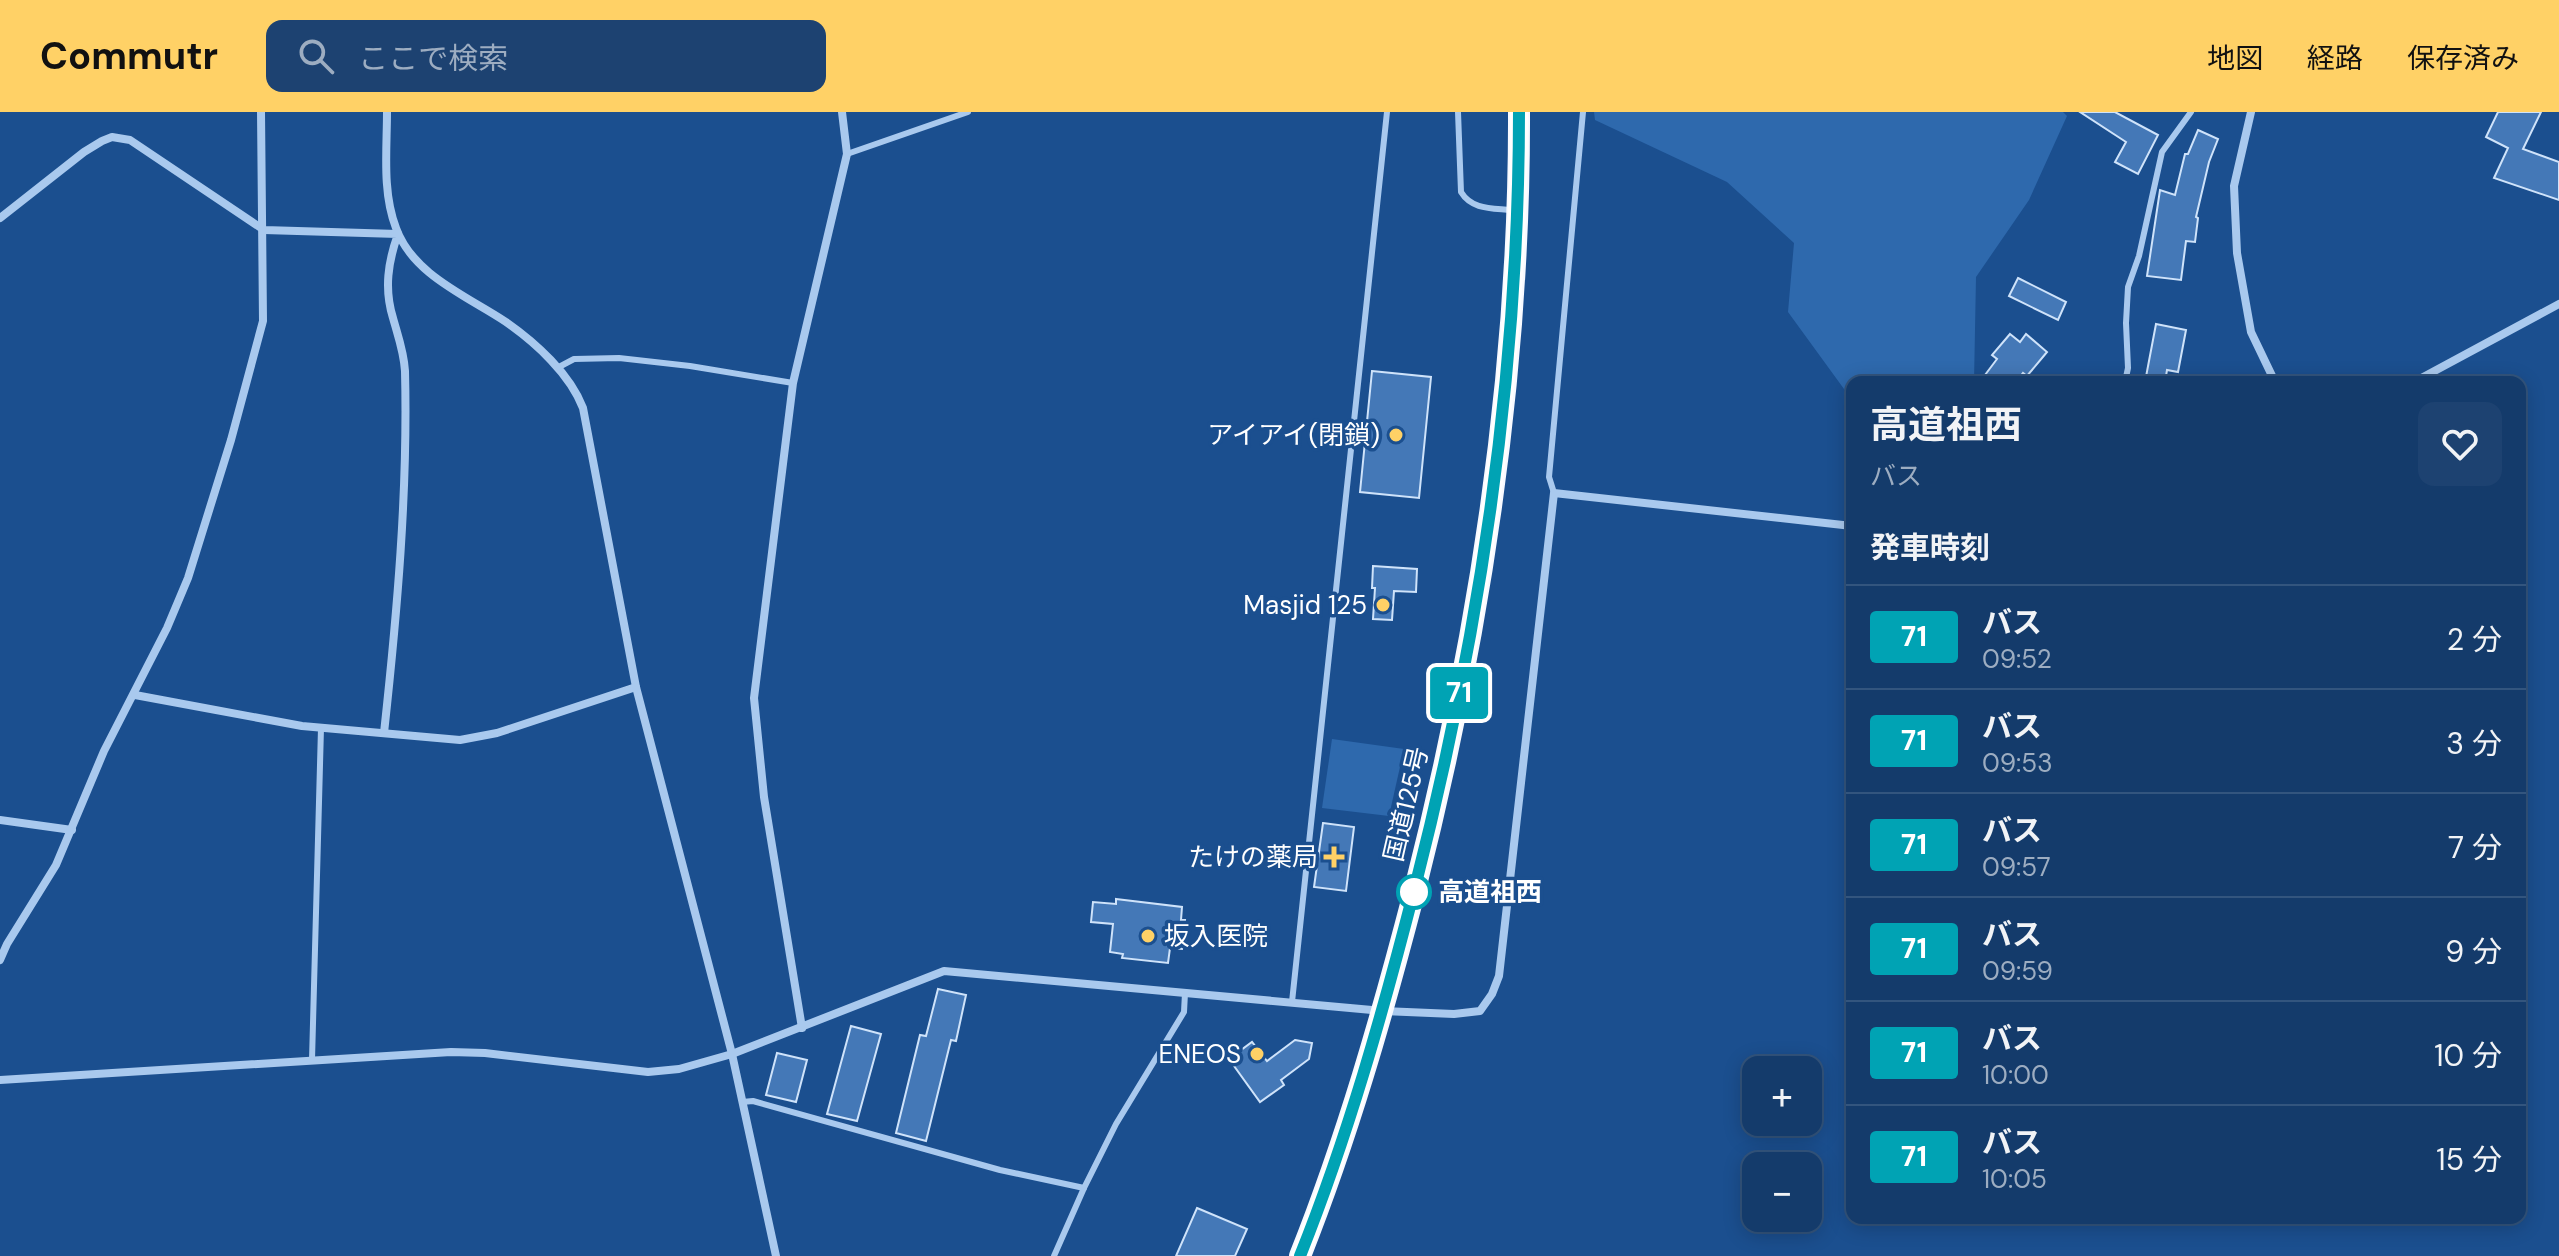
<!DOCTYPE html>
<html lang="ja">
<head>
<meta charset="utf-8">
<style>
	:root { --surface:#143b6b; --page:#1d4271; --text:#f1f3f6; --muted:#9dadc1; --line:#33557e; --accent:#ffd166 }
	body { margin:0; font-family:"DM Sans","Noto Sans JP",sans-serif; background:var(--page); color:var(--text); height:100vh; display:flex; flex-direction:column; font-size:30px; white-space:nowrap }
	* { box-sizing:border-box; margin:0 }
	p { font-size:26px; color:var(--muted) }
	.icon { flex:none; width:44px; height:44px; fill:none; stroke:currentColor; stroke-width:2; stroke-linecap:round; stroke-linejoin:round }
	.map { position:relative; flex:1; overflow:hidden }
	.sheet { position:absolute; left:1846px; top:264px; width:680px; height:848px; display:flex; flex-direction:column; background:var(--surface); border-radius:16px; box-shadow:0 4px 20px #0003,0 0 0 2px var(--line) }
	.sheet>* { flex:none }
	.badge { padding:0 16px; border-radius:6px; font-size:28px; line-height:52px }
	.buttons { position:absolute; left:1742px; top:944px; display:grid; gap:16px }
	.buttons a { display:grid; place-items:center; width:80px; height:80px; border-radius:16px; background:var(--surface); box-shadow:0 4px 20px #0003,0 0 0 2px var(--line); font-size:40px }
	.map>.badge { position:absolute; translate:-50% -50%; box-shadow:0 0 0 4px #fff }
	h2 { padding:0 24px; font-size:30px; line-height:72px }
	.round { display:grid; place-items:center; flex:none; width:84px; height:84px; border-radius:16px; background:var(--page) }
	.head { display:flex; align-items:center; justify-content:space-between; height:136px; padding:0 24px }
	h1 { font-size:38px; font-weight:700; line-height:60px }
	ul { padding:0; list-style:none }
	li { display:flex; align-items:center; gap:24px; height:104px; padding:0 24px; border-top:2px solid var(--line) }
	li div { flex:1 }
	li b { display:block; font-size:30px }
	li em { font-style:normal }
	li .badge { min-width:88px; font-weight:700; text-align:center }
	header { display:flex; align-items:center; gap:48px; box-sizing:border-box; height:112px; padding:0 40px; background:var(--accent); color:#111 }
	header strong { font-size:38px }
	nav { display:flex; gap:44px; margin-inline-start:auto; font-size:28px }
	.search { width:560px; height:72px; background:var(--page); display:flex; align-items:center; gap:20px; box-sizing:border-box; padding:0 28px; border-radius:16px; color:var(--muted); font-size:30px }
	.map>svg:first-child { display:block }
</style>
</head>
<body>
<header>
<strong>Commutr</strong>
<div class="search"><svg class="icon" aria-label="search" viewBox="0 0 24 24"><circle cx="10" cy="10" r="6"/><path d="M15 15l6 6"/></svg>ここで検索</div>
<nav><a>地図</a><a>経路</a><a>保存済み</a></nav>
</header>
<div class="map">
<svg width="2559" height="1144" viewBox="0 0 2559 1144">
	<rect width="100%" height="100%" fill="#1b4f8f"/>
	<g fill="#2e69ad">
		<polygon points="1594,0 2063,0 2067,4 2029,88 1976,165 1974,270 1852,270 1852,288 1788,200 1794,131 1727,70 1595,8"/>
		<polygon points="1332,627 1404,637 1389,704 1322,696"/>
	</g>
	<g fill="#4478b7" stroke="#cfe3fa" stroke-width="2">
		<polygon points="2080,0 2115,0 2158,23 2138,62 2115,50 2126,30"/>
		<polygon points="2498,0 2541,0 2523,37 2559,50 2559,88 2494,66 2508,36 2486,25"/>
		<polygon points="2198,18 2218,27 2209,50 2196,105 2198,106 2195,130 2186,129 2181,168 2147,164 2160,78 2175,83 2185,42 2188,42"/>
		<polygon points="2018,166 2066,190 2058,208 2009,184"/>
		<polygon points="2156,212 2186,218 2178,260 2167,258 2165,270 2145,270"/>
		<polygon points="2010,222 2020,230 2026,222 2047,240 2027,264 2023,261 2016,270 1994,270 1985,263 1997,247 1992,243"/>
		<polygon points="1372,259 1431,265 1419,386 1360,380"/>
		<polygon points="1373,454 1417,457 1416,480 1394,479 1392,508 1373,507 1375,476 1372,476"/>
		<polygon points="1323,711 1354,715 1346,779 1314,775"/>
		<polygon points="1116,787 1182,795 1181,808 1185,808 1182,837 1170,836 1168,851 1122,846 1123,842 1110,840 1113,812 1091,810 1093,790 1116,792"/>
		<polygon points="938,877 966,883 956,929 951,928 926,1029 896,1021 920,923 926,924"/>
		<polygon points="851,914 881,922 857,1009 827,1002"/>
		<polygon points="1295,928 1312,931 1309,947 1281,968 1284,973 1260,990 1229,947 1252,930 1267,949"/>
		<polygon points="777,941 807,948 796,990 766,983"/>
		<polygon points="1197,1096 1247,1117 1235,1144 1176,1144"/>
	</g>
	<g fill="none" stroke-linecap="round" stroke-linejoin="round">
		<g stroke="#a9c9ee" stroke-width="6">
			<path d="M 1458,0 L 1461,80 C 1472,98 1492,96 1511,98"/>
			<polyline points="847,42 968,0"/>
			<polyline points="557,256 574,247 619,246 690,254 793,271"/>
			<polyline points="2125,270 2128,256 2126,211 2128,175 2139,144 2162,40 2191,0"/>
			<polyline points="1554,381 1549,365 1583,0"/>
			<polyline points="1292,890 1387,0"/>
			<polyline points="312,948 321,616"/>
			<polyline points="742,990 753,989 1000,1058 1084,1076"/>
			<polyline points="1054,1144 1084,1076 1116,1012 1184,900 1185,881"/>
		</g>
		<g stroke="#a9c9ee" stroke-width="8">
			<path d="M 387,0 C 387,37 382,80 396,116 C 413,163 467,184 506,210 C 536,231 570,262 583,296 L 636,575 L 732,942 L 776,1144"/>
			<polyline points="2251,0 2234,74 2237,141 2251,220 2275,270"/>
			<path d="M 0,106 L 84,40 L 102,29 L 112,25 L 130,28 L 264,118 L 398,122 C 388,150 384,177 393,206 C 398,224 404,240 405,259 C 408,379 397,502 384,621"/>
			<polyline points="2414,270 2559,192"/>
			<polyline points="135,583 302,614 460,628 497,621 636,575"/>
			<polyline points="0,708 72,718"/>
			<polyline points="0,848 7,832 56,753 104,639 167,516 188,466 231,328 263,209 261,0"/>
			<polyline points="802,916 764,685 754,586 793,271 847,42 842,0"/>
			<polyline points="0,968 451,940 485,941 648,960 679,957 732,942 944,859 1383,899 1454,902 1480,899 1492,882 1499,864 1554,381 1852,414"/>
		</g>
		<path stroke="#f8faff" stroke-width="22" d="M 1300,1144 C 1347,1026 1382,904 1414,781 C 1479,526 1520,264 1519,0"/>
	</g>
	<g fill="none" stroke-linecap="round" stroke-linejoin="round">
		<defs>
			<path id="line" d="M 1300,1144 C 1348,1024 1383,900 1415,775 C 1480,521 1519,262 1519,0"/>
		</defs>
		<use href="#line" stroke="#fff" stroke-width="18"/>
		<use href="#line" stroke="#00a3b4" stroke-width="12"/>
	</g>
	<g fill="#ffd166" stroke="#1b4f8f" stroke-width="3">
		<circle cx="1396" cy="323" r="8"/>
		<circle cx="1383" cy="493" r="8"/>
		<path d="M1330 733h8v8h8v8h-8v8h-8v-8h-8v-8h8z"/>
		<circle cx="1148" cy="824" r="8"/>
		<circle cx="1257" cy="942" r="8"/>
	</g>
	<circle fill="#fff" stroke="#00a3b4" stroke-width="4" cx="1414" cy="780" r="16"/>
	<g text-anchor="middle" dominant-baseline="central" stroke-width="7" stroke-linejoin="round" paint-order="stroke">
		<g font-size="26" fill="#fff" stroke="#1b4f8f" text-anchor="end">
			<text x="1380" y="323">アイアイ(閉鎖)</text>
			<text x="1367" y="493">Masjid 125</text>
			<text x="1318" y="745">たけの薬局</text>
			<text x="1164" y="824" text-anchor="start">坂入医院</text>
			<text x="1241" y="942">ENEOS</text>
		</g>
		<g font-size="26" fill="#fff" stroke="#1b4f8f">
			<text transform="translate(1406 692) rotate(-77)">国道125号</text>
		</g>
		<g font-size="26" font-weight="bold" fill="#fff" stroke="#1b4f8f" text-anchor="start">
			<text x="1438" y="780">高道祖西</text>
		</g>
	</g>
</svg>
<div class="buttons">
<a>+</a>
<a>−</a>
</div>
<b class="badge" style="left:1459px;top:581px;background:#00a3b4;color:#fff">71</b>
<section class="sheet">
<div class="head"><div><h1>高道祖西</h1><p>バス</p></div><a class="round"><svg class="icon" aria-label="heart" viewBox="0 0 24 24"><path d="M12 20l-8-8c-3-5 5-10 8-4 3-6 11-1 8 4z"/></svg></a></div>
<h2>発車時刻</h2>
<ul>
<li><span class="badge" style="background:#00a3b4;color:#fff">71</span><div><b>バス</b><p>09:52</p></div><em>2 分</em></li>
<li><span class="badge" style="background:#00a3b4;color:#fff">71</span><div><b>バス</b><p>09:53</p></div><em>3 分</em></li>
<li><span class="badge" style="background:#00a3b4;color:#fff">71</span><div><b>バス</b><p>09:57</p></div><em>7 分</em></li>
<li><span class="badge" style="background:#00a3b4;color:#fff">71</span><div><b>バス</b><p>09:59</p></div><em>9 分</em></li>
<li><span class="badge" style="background:#00a3b4;color:#fff">71</span><div><b>バス</b><p>10:00</p></div><em>10 分</em></li>
<li><span class="badge" style="background:#00a3b4;color:#fff">71</span><div><b>バス</b><p>10:05</p></div><em>15 分</em></li>
</ul>
</section>
</div>
</body>
</html>
